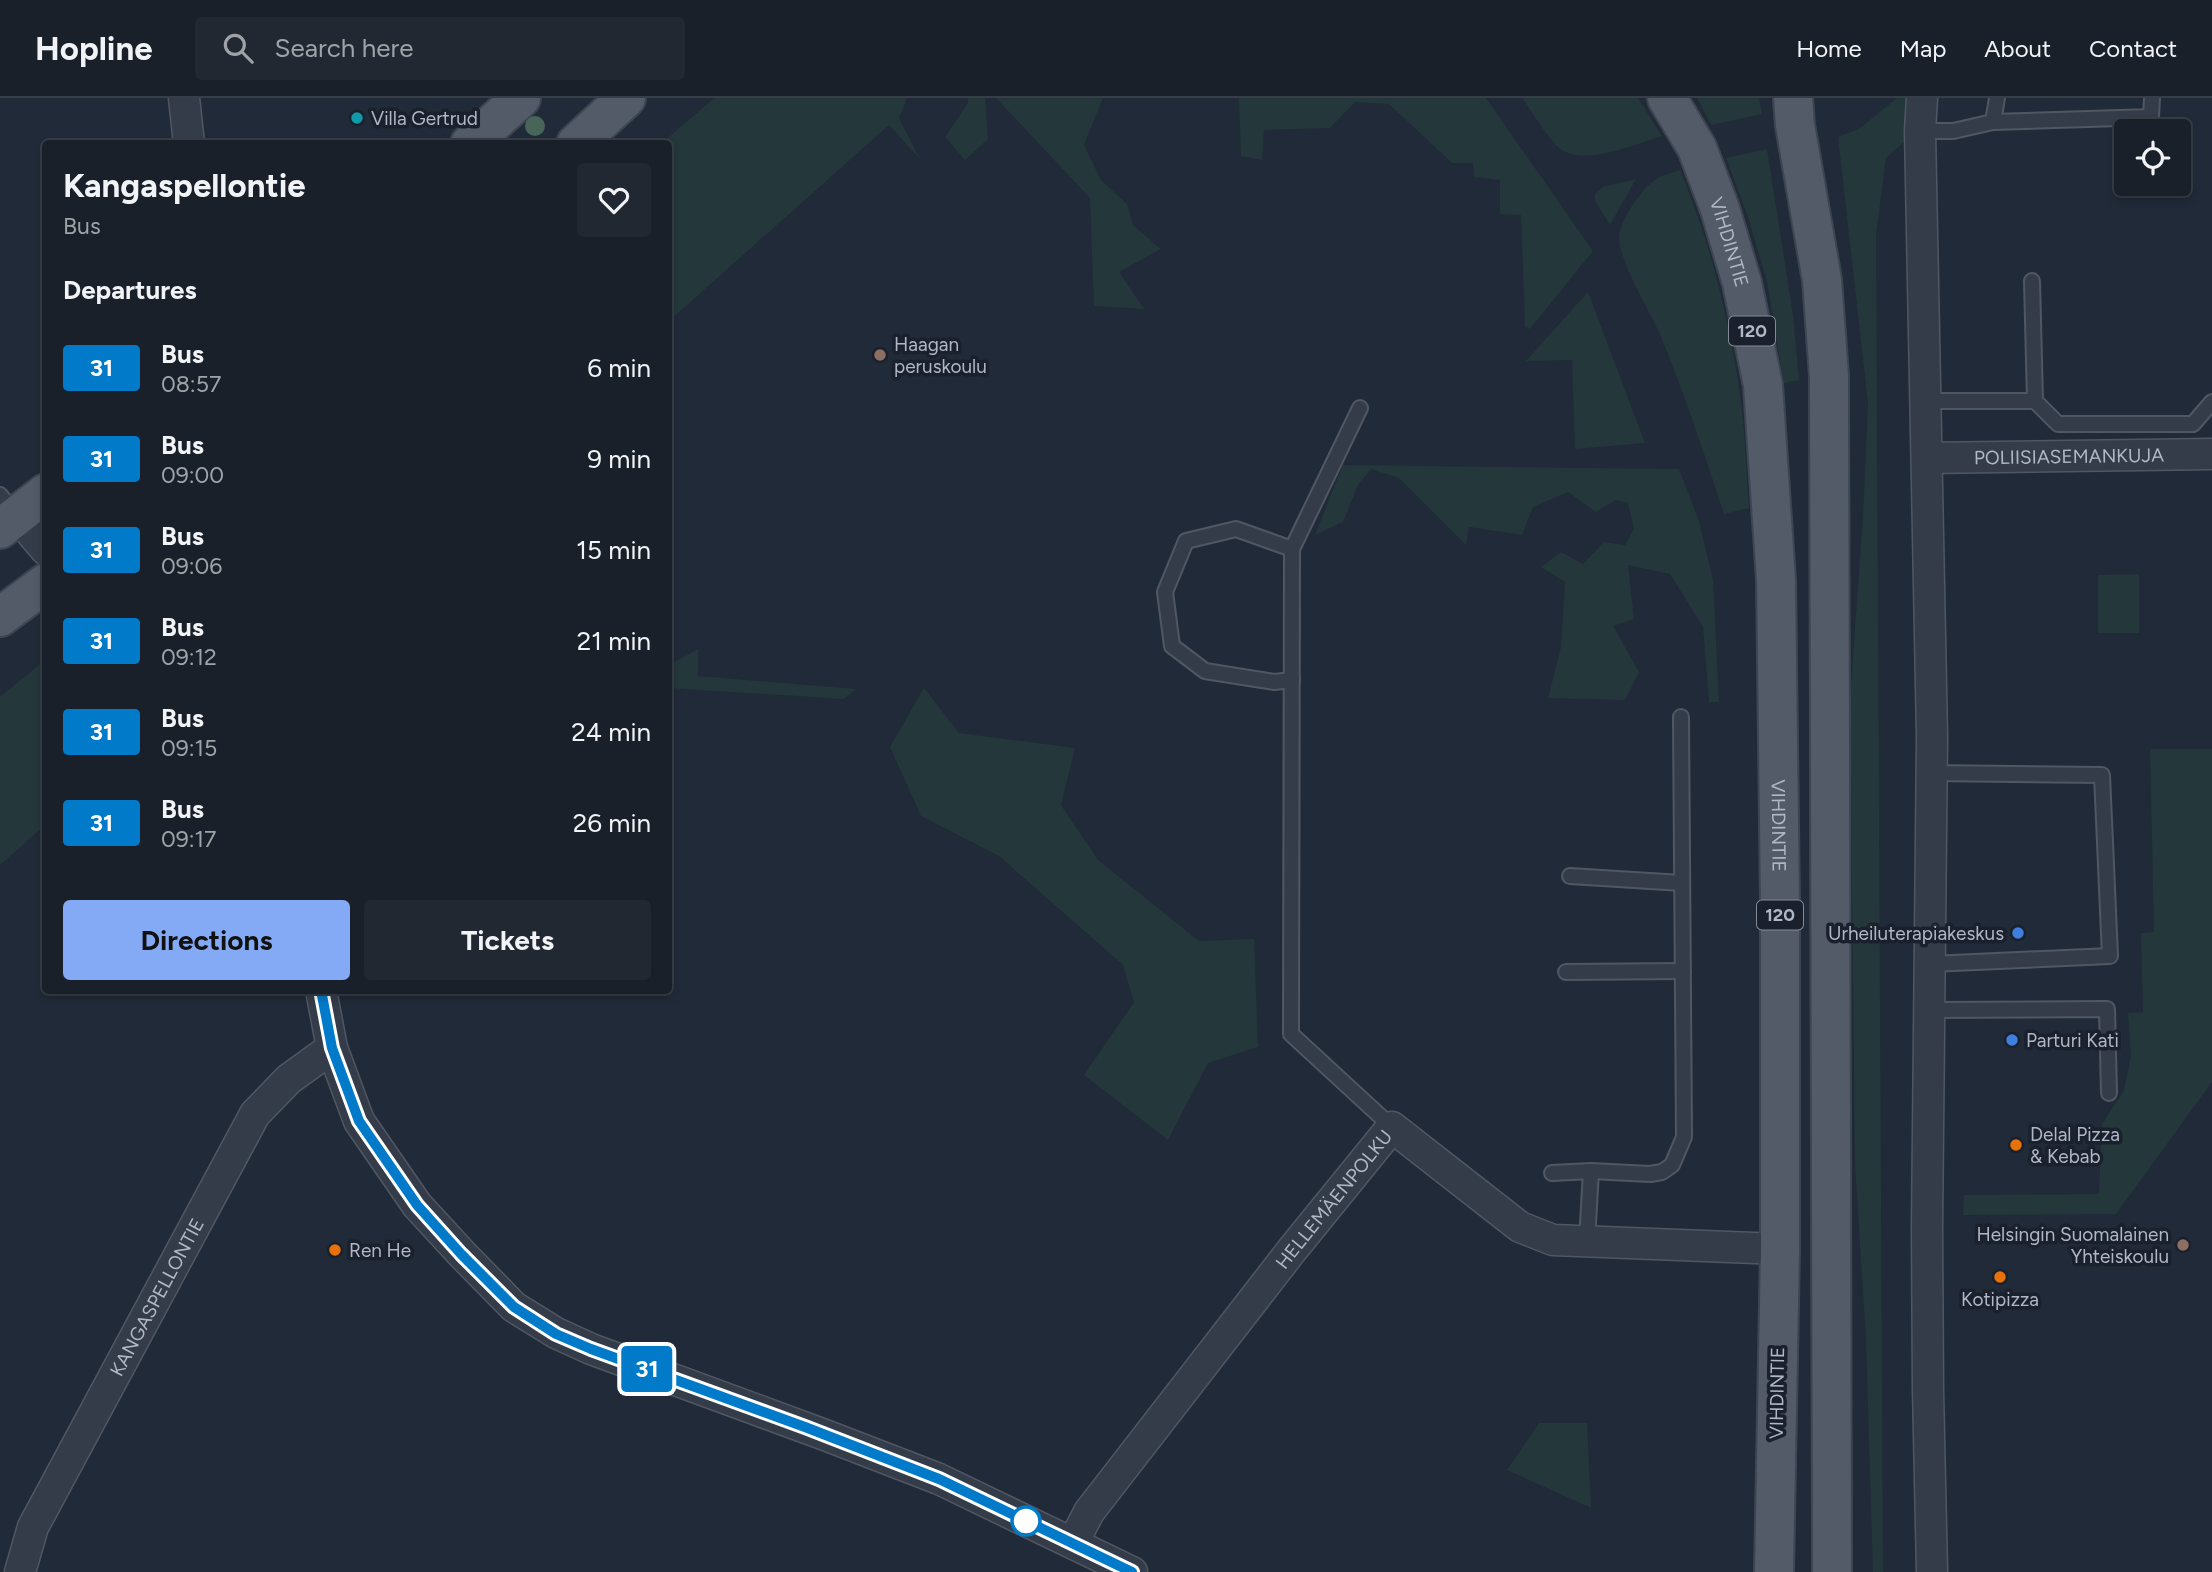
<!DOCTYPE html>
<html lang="en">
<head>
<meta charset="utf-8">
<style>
	:root { --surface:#19202a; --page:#222832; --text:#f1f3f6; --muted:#9fa3a8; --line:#373e47; --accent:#85aaf5 }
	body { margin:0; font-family:Figtree,sans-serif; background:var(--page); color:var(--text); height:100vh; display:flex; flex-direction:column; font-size:26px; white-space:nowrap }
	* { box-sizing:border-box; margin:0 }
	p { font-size:23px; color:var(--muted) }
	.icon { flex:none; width:38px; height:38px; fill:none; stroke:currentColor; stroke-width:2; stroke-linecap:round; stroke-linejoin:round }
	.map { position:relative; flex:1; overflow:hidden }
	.side { position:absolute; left:42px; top:42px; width:630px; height:854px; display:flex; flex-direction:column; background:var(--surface); border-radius:7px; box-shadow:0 4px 10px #0003,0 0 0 2px var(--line) }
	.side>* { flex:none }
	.badge { padding:0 14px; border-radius:5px; font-size:24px; line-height:46px }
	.tools { position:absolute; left:2114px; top:21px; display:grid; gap:14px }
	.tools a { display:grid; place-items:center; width:77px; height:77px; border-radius:7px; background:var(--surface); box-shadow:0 4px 10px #0003,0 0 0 2px var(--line); font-size:35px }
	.map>.badge { position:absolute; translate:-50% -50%; box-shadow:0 0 0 4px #fff }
	h2 { padding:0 21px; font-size:26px; line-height:63px }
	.round { display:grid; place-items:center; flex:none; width:74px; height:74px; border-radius:7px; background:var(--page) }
	.summary { display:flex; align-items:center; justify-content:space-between; height:119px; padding:0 21px }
	h1 { font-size:33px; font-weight:700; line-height:52px }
	.action { display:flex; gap:14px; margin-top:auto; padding:14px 21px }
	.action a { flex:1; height:80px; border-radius:7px; background:var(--accent); color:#111; font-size:28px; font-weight:700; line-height:80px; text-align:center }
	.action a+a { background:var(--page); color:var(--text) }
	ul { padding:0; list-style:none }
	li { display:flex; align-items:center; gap:21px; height:91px; padding:0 21px }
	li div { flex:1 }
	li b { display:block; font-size:26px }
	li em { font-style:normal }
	li .badge { min-width:77px; font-weight:700; text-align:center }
	header { display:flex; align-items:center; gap:42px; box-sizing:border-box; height:98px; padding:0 35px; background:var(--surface); border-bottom:2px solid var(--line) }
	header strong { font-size:33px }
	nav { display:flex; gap:38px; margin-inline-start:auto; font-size:24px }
	.search { width:490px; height:63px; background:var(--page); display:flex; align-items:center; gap:18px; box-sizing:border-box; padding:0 24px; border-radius:7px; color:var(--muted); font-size:26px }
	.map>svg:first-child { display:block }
</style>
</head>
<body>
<header>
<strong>Hopline</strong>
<div class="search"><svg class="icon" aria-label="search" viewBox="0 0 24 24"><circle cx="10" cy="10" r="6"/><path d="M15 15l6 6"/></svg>Search here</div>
<nav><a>Home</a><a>Map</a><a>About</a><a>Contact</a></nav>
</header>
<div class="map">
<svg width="2212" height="1474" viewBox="0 0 2212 1474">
	<rect width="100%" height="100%" fill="#212a38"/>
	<g fill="#24373a">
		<polygon points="714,0 907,0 899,20 920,61 889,27 669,223 668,46 662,45"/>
		<polygon points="968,0 985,0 988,41 965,62 945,39 968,5"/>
		<polygon points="996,0 1103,0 1084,47 1101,82 1127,106 1133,127 1161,151 1119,174 1144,211 1094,208 1090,100"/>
		<polygon points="1239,0 1486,0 1593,153 1530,231 1525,229 1521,117 1500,116 1500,82 1474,79 1473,65 1452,65 1389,6 1355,4 1330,30 1264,32 1262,62 1241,58"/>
		<path d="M 1522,0 L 1638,0 L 1662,38 C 1636,46 1586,68 1562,52 C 1551,46 1531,12 1522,0 Z"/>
		<polygon points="1697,0 1759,0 1762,16 1711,27"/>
		<polygon points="1897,0 1905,0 1905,43 1886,60 1876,137 1883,1474 1873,1474 1866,1242 1855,1067 1850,600 1863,418 1868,305 1838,39 1859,31"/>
		<polygon points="1767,51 1793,217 1799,282 1784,285 1767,184 1748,119 1726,60"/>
		<path d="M 1680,72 C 1709,140 1726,210 1738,283 C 1745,324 1746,368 1749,410 L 1724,416 C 1704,355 1684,294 1659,234 C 1648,210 1620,165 1619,140 C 1619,124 1641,91 1655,82 C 1661,77 1672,75 1680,72 Z"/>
		<polygon points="1636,81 1610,127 1595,103 1595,96 1603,89"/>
		<polygon points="1588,194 1645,345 1575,351 1572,262 1526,263"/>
		<polygon points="1343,367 1679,371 1699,423 1713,482 1719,604 1709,604 1703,529 1670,476 1628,467 1634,521 1613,528 1639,574 1625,602 1548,600 1561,549 1565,484 1541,469 1561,454 1583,466 1604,444 1625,447 1634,430 1628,405 1616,402 1596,414 1568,394 1533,409 1522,437 1469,429 1466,447 1399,380 1371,371 1358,387 1343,424 1315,437"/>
		<polygon points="2139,476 2139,535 2098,535 2098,477"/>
		<polygon points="698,551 698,578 856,591 844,601 669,590 669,567"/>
		<polygon points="45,562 45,727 0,767 0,599"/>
		<polygon points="924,590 959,635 1075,650 1061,707 1098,762 1199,843 1254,841 1258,949 1208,965 1168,1042 1084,977 1134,904 1123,867 999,758 921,718 890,649"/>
		<polygon points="2150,651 2212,651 2212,984 2116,1116 1963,1117 1964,1097 2099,1096 2102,1026 2124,993 2131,958 2128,915 2143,914 2141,835 2154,834"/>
		<polygon points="1539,1325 1587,1325 1591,1410 1507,1372"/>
	</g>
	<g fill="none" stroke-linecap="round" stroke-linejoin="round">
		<defs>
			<g id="lane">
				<polyline points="1993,24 1997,0"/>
				<polyline points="1920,33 1953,33 1993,24 2151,19 2152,0"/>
				<polyline points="2032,183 2035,303"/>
				<polyline points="1925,303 2035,303 2058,326 2193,326 2212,304"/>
				<polyline points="1360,310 1292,451 1291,936 1392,1029"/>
				<polyline points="0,397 16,417"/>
				<polyline points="1292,582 1274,584 1205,573 1172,548 1165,494 1186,443 1236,431 1292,451"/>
				<polyline points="1570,778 1682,785"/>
				<polyline points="1930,866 2110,858 2102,677 1932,675"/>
				<polyline points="1566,874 1683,873"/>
				<polyline points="1930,912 2107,911 2109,995"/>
				<polyline points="1552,1075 1591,1073 1650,1076 1662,1074 1672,1067 1684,1039 1681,619"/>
				<polyline points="1587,1143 1591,1073"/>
			</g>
			<g id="street">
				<polyline points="184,0 189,46"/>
				<polyline points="1922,0 1920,33 1932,639 1927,1131 1928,1292 1932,1474"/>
				<path id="s1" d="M 1927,360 L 2212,356"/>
				<polyline points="17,418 46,452"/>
				<polyline points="321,892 332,950 359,1023 417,1107 462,1156 514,1209 556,1235 591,1251 825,1337 939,1381 1132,1474"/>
				<path id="s2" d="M 1073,1445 L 1089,1414 L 1292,1152 L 1392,1029 L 1520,1129 L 1553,1142 L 1780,1151"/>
				<path id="s3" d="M 20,1474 L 33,1429 L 255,1016 L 289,981 L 332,950"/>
			</g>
			<g id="primary">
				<path id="s4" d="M 1667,0 L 1697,50 L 1720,111 L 1742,185 L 1763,287 L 1776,482 L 1780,805 L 1780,1151 L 1774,1474"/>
				<polyline points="1793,0 1795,27 1822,182 1829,278 1832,1474"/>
				<polyline points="470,46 521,0"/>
				<polyline points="576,46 626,0"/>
				<polyline points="0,431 46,395"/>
				<polyline points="0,519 46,485"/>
			</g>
		</defs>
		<use href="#lane" stroke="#505763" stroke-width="18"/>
		<use href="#street" stroke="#505763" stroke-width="33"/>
		<use href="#primary" stroke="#3e4552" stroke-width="42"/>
		<use href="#lane" stroke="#353c49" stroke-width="14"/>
		<use href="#street" stroke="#353c49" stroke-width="30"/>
		<use href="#primary" stroke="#535b69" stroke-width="38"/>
	</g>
	<circle fill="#48655a" cx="535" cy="28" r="10"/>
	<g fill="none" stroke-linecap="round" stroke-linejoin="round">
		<defs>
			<polyline id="line" points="321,892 332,950 359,1023 417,1107 461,1156 514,1209 556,1236 591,1251 805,1329 939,1381 1132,1474"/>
		</defs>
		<use href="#line" stroke="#fff" stroke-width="16"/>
		<use href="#line" stroke="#007ac9" stroke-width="10"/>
	</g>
	<circle fill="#0f9aa8" stroke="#1a212d" stroke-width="2.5" cx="357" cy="20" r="7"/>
	<g fill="#8d6e63" stroke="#1a212d" stroke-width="2.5">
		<circle cx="880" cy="257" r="7"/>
		<circle cx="2183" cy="1147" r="7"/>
	</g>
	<g fill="#3f7fe0" stroke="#1a212d" stroke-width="2.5">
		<circle cx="2018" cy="835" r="7"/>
		<circle cx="2012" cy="942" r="7"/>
	</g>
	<g fill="#e8710a" stroke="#1a212d" stroke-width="2.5">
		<circle cx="2016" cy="1047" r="7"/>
		<circle cx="335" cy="1152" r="7"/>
		<circle cx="2000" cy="1179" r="7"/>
	</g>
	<circle fill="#fff" stroke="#007ac9" stroke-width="3.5" cx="1026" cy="1423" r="14"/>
	<g text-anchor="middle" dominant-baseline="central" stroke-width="7" stroke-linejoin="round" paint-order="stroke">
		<g fill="#1a212d" stroke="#838a97" stroke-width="2">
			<rect x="1729" y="218.5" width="46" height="29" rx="5"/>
			<rect x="1757" y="802.5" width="46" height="29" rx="5"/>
		</g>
		<g font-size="18" font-weight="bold" fill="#b0b7c5">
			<text x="1752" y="233">120</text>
			<text x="1780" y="817">120</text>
		</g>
		<g font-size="19" fill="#b0b7c5" stroke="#1a212d" text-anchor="start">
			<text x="371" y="20">Villa Gertrud</text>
			<text x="894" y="246">Haagan<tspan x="894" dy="22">peruskoulu</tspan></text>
			<text x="2004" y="835" text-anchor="end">Urheiluterapiakeskus</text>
			<text x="2026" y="942">Parturi Kati</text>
			<text x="2030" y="1036">Delal Pizza<tspan x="2030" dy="22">&amp; Kebab</tspan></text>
			<text x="2169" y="1136" text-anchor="end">Helsingin Suomalainen<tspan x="2169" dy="22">Yhteiskoulu</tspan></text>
			<text x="349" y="1152">Ren He</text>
			<text x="2000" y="1201" text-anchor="middle">Kotipizza</text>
		</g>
		<g font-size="19" fill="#b0b7c5" stroke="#1a212d">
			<text stroke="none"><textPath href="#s4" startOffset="158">VIHDINTIE</textPath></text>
			<text stroke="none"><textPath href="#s1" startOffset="142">POLIISIASEMANKUJA</textPath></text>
			<text stroke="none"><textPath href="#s4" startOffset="746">VIHDINTIE</textPath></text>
			<text stroke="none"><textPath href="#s2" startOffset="432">HELLEMÄENPOLKU</textPath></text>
			<text stroke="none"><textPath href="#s3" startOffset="308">KANGASPELLONTIE</textPath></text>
			<text transform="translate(1777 1295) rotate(-89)">VIHDINTIE</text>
		</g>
	</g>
</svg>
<div class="tools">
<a><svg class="icon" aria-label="locate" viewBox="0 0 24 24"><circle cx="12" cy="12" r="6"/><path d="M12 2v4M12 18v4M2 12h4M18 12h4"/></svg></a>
</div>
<b class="badge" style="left:647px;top:1271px;background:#007ac9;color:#fff">31</b>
<section class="side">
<div class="summary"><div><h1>Kangaspellontie</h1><p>Bus</p></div><a class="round"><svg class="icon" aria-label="heart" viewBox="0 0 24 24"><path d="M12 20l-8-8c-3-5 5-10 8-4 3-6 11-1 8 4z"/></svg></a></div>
<h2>Departures</h2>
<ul>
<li><span class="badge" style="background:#007ac9;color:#fff">31</span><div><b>Bus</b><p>08:57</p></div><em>6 min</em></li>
<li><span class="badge" style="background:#007ac9;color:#fff">31</span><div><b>Bus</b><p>09:00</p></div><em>9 min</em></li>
<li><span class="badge" style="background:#007ac9;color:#fff">31</span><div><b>Bus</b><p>09:06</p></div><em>15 min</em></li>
<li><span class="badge" style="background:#007ac9;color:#fff">31</span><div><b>Bus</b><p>09:12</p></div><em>21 min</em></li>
<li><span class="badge" style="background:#007ac9;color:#fff">31</span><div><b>Bus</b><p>09:15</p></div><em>24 min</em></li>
<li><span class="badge" style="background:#007ac9;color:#fff">31</span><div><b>Bus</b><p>09:17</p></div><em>26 min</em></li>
</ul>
<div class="action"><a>Directions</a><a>Tickets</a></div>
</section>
</div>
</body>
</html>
